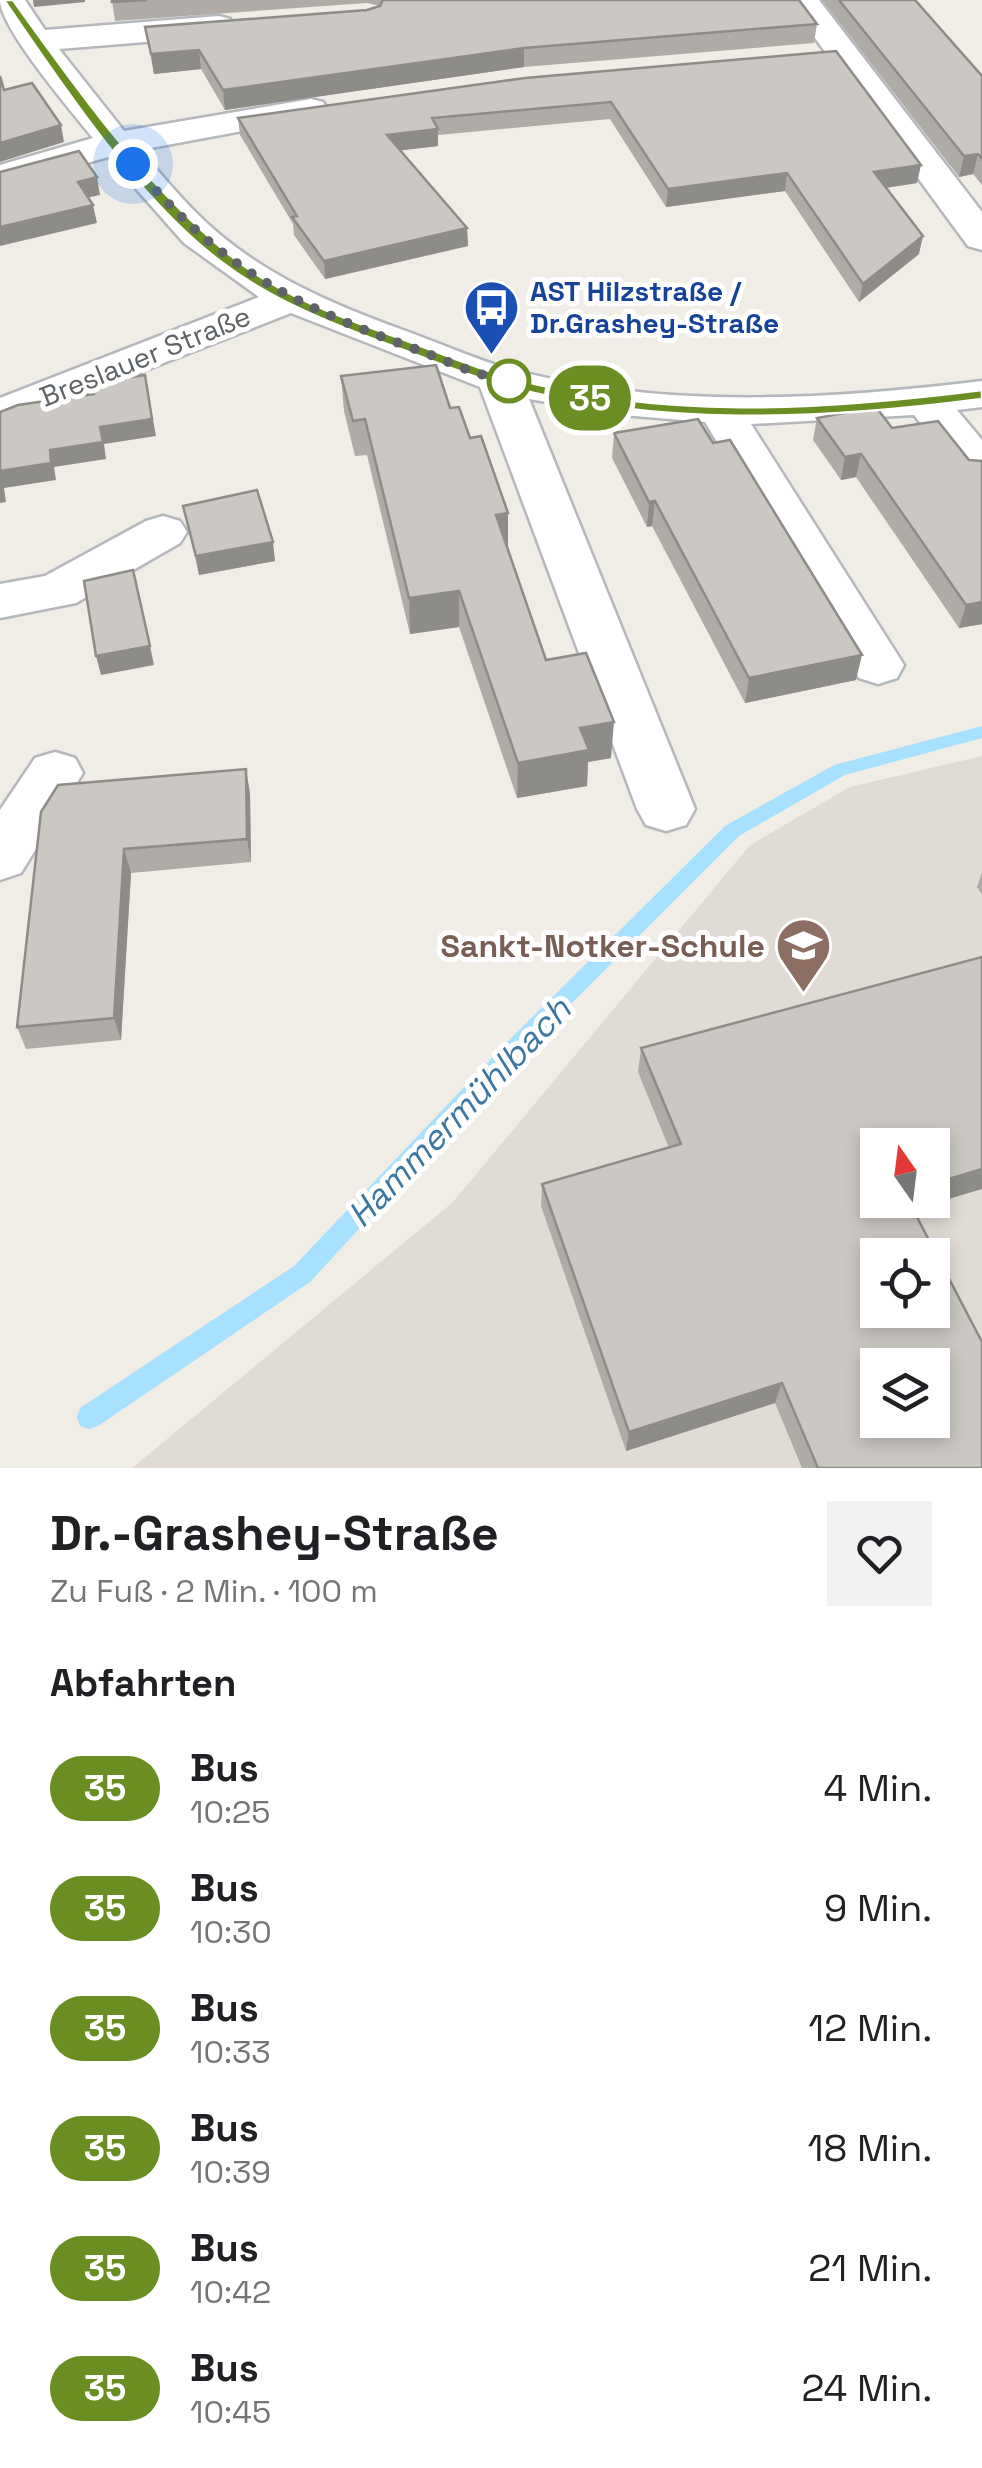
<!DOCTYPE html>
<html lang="de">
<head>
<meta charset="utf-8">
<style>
	:root { --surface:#fff; --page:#f2f2f2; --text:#202124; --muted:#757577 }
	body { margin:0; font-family:"Space Grotesk",sans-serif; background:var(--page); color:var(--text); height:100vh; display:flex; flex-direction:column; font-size:38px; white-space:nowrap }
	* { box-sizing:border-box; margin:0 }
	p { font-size:32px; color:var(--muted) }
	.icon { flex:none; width:55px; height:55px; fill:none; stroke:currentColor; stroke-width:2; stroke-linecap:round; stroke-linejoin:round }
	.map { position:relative; height:1468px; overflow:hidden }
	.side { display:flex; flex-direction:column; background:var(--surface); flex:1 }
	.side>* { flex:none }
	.badge { padding:0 20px; border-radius:32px; font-size:35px; line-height:65px }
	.needle { width:65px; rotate:346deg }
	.fabs { position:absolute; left:860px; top:1128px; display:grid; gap:20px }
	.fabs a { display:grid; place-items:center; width:90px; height:90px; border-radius:0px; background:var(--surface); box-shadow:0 5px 15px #0003; font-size:50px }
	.you { position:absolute; width:50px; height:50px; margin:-25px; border:8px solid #fff; border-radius:50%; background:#1a73e8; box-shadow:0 0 0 15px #1a73e833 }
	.map>.badge { position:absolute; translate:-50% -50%; box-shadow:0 0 0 5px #fff }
	h2 { padding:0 50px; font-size:38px; line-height:90px }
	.round { display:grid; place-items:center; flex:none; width:105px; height:105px; border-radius:0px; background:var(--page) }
	.summary { display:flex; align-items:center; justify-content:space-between; height:170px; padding:0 50px }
	h1 { font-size:48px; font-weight:600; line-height:75px }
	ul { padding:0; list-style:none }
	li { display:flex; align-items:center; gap:30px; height:120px; padding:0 50px }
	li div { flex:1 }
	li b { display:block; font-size:38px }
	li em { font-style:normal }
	li .badge { min-width:110px; font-weight:700; text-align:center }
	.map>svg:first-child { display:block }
</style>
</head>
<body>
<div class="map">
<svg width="982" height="1468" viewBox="0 0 982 1468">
	<rect width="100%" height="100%" fill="#f0ede7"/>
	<path fill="#e0dcd5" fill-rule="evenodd" d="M 982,756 L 982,1468 L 132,1468 L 453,1202 L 750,845 L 850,787 ZM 878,1145 L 932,1145 L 932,1200 L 878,1200 ZM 878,1255 L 932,1255 L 932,1310 L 878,1310 ZM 878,1365 L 932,1365 L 932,1420 L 878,1420 Z"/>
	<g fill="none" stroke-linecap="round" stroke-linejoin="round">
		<polygon fill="#a8e1ff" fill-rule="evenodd" points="982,726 982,738 845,775 739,836 522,1053 310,1282 98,1426 89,1429 80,1426 77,1417 80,1408 294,1266 508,1041 725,826 834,765"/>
		<defs>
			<g id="minor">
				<path d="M 0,0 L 25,0 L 45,30 L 219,16 L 230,19 L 235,26 L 230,33 L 219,36 L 59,49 L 124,131 L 311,99 L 323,102 L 328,109 L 323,116 L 140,150 C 166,180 192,212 224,238 C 277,281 342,308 406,331 C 439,343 472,358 506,368 C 660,410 825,400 982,381 L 982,407 L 957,410 L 982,440 L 982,484 L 966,480 L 914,415 L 751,424 L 904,665 L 897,678 L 878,684 L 859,678 L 705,422 L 623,415 L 529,399 L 695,809 L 686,825 L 666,831 L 646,825 L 637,809 L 480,387 L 291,313 L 0,427 L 0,398 L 259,297 L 184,243 L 108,157 L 0,188 L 0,165 L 93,138 C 72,112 0,28 0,0 Z"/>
				<polygon points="787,0 819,0 982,212 982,250 968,246"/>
				<polygon points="163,516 180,521 187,532 180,543 76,603 0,618 0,584 45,576 146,521"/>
				<polygon points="55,752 75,758 83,773 21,873 0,880 0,810 35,758"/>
			</g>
		</defs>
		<use href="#minor" stroke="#b4b7bb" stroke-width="5"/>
		<use href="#minor" fill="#fff" fill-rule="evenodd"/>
	</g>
	<g fill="#afaca8">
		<polygon points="112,0 799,0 817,24 814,43 524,67 225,110 201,69 154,74 145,27 367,10 380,6 367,3 115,21"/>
		<polygon points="822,0 915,0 982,76 982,185 973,174 959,177"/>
		<polygon points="525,78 917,183 886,188 919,254 859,302 785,191 666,207 610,119 438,135 438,146 401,150 467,228 468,246 325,279 294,235 293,224 240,135 238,118"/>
		<polygon points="341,376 450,408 508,549 546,660 611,758 588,762 587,786 517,798 459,627 410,634 367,455 355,456 344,411"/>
		<polygon points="876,407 982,624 959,628 856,477 841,480 813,440 817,418"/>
		<polygon points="614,433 856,680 745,703 652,526 647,527 612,458"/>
		<polygon points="183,506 275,561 199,575"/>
		<polygon points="250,793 251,862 131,873 121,1040 26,1049 17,1027 41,812"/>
		<polygon points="982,872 982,895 977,887"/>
		<polygon points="641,1048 913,1210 982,1468 802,1468 775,1403 626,1451 541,1206 542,1184 669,1148 638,1072"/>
	</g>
	<g fill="#8e8c88">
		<polygon points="33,0 85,0 85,2 34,7"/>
		<polygon points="524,48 524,67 225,110 223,90"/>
		<polygon points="199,50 201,69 154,74 151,54"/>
		<polygon points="61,125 64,142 0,162 0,143"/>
		<polygon points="438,129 438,146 388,152 387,135"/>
		<polygon points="978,154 973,174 959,177 964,156"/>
		<polygon points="921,165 917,183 870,190 874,172"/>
		<polygon points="787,173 785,191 666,207 668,189"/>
		<polygon points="97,177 100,195 81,199 78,182"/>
		<polygon points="93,205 97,223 0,246 0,227"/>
		<polygon points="467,228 468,246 325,279 324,261"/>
		<polygon points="923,236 919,254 859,302 863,284"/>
		<polygon points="145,375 156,436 104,444 106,459 54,467 56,480 4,488 6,502 0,503 0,471 100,427"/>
		<polygon points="861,454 856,477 841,480 845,457"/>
		<polygon points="655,501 652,526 647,527 649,502"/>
		<polygon points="508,513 508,549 496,515"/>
		<polygon points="273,542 275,561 199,575 196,556"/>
		<polygon points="459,591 459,627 410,634 409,598"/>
		<polygon points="982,602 982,624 959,628 966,605"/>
		<polygon points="150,646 154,665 101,675 96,656"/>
		<polygon points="862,655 856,680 745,703 749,678"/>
		<polygon points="614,722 611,758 588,762 587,786 517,798 518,763 580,728"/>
		<polygon points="246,769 250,793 251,862 247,839"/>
		<polygon points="124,849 131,873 121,1040 114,1018"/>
		<polygon points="982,1169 982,1189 895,1215 902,1200 932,1200 932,1184"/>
		<polygon points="782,1383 775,1403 626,1451 629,1432"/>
	</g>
	<g fill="#cbc8c3" stroke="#8e8c88" stroke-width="2.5" fill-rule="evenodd">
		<polygon points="112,0 147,0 112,2"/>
		<polygon points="383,0 799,0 817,24 524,48 223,90 199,50 151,54 145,27 367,10 380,6"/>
		<polygon points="839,0 915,0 982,76 982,159 978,154 964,156"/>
		<polygon points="836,51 921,165 874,172 923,236 863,284 787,173 668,189 611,102 432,118 438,129 387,135 467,228 324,261 292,217 297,216 238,118 525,78"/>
		<polygon points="0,76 4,90 32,83 61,125 0,143"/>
		<polygon points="79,151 97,177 78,182 93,205 0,227 0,172"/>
		<polygon points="436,365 450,408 459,407 470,438 481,436 508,513 496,515 546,660 586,653 614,722 580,728 589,750 518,763 459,591 409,598 365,419 353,421 341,376"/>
		<polygon points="145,375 152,419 100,427 103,442 50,450 51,463 0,471 0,412 18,405 94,394 93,383"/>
		<polygon points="876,407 892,428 938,421 969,460 982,461 982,602 966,605 861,454 845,457 817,418"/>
		<polygon points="698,419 713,443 730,440 862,655 749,678 655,501 649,502 614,433"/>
		<polygon points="257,490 273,542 196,556 183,506"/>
		<polygon points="133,570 150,646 96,656 84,581"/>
		<polygon points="246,769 247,839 124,849 114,1018 17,1027 41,812 58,785"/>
		<path d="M 982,957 L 982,1169 L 932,1184 L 932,1145 L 878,1145 L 878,1200 L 908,1200 L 982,1342 L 982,1468 L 818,1468 L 782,1383 L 629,1432 L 542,1184 L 681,1144 L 641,1048 ZM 878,1255 L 932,1255 L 932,1310 L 878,1310 ZM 878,1365 L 932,1365 L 932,1420 L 878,1420 Z"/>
	</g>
	<path fill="#6b8e23" stroke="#fff" stroke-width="2.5" d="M 4,0 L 13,0 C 76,88 142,181 226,252 C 276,294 342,318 402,339 C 435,351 468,365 501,375 C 657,421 824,410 982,390 L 982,399 C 820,420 654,428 495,383 C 461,373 428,359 395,347 C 334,325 272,301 220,261 C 138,199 61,84 4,0 Z"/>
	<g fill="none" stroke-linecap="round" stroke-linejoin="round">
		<path stroke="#5e6367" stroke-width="10" stroke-dasharray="0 18" d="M 133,164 C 221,269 289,303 415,349 C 445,360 477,376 509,381"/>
	</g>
	<defs>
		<symbol id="bus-pin" viewBox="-11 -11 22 30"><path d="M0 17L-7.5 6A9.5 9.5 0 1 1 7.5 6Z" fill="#1a4fb4" stroke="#fff"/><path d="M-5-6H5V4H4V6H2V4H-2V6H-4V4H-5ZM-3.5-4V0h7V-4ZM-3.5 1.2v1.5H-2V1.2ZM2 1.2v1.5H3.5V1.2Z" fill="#fff"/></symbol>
		<symbol id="school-pin" viewBox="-11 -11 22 30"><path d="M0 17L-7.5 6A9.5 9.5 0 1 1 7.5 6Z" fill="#8d6e63" stroke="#fff"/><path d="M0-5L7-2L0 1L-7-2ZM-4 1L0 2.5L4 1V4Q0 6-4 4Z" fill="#fff"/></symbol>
	</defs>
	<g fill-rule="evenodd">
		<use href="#bus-pin" x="460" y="276" width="63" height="86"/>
		<use href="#school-pin" x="772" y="914" width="63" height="86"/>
	</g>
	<circle fill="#fff" stroke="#6b8e23" stroke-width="5" cx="509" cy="381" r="20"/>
	<g text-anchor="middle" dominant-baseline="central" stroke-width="10" stroke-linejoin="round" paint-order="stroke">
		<g font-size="28" font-weight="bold" fill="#164399" stroke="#fff" text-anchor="start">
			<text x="530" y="291">AST Hilzstraße /<tspan x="530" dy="32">Dr.Grashey-Straße</tspan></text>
		</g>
		<g font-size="28" fill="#5e6367" stroke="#fff">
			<text transform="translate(145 356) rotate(-22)">Breslauer Straße</text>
		</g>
		<g font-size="32" font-weight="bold" fill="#785e54" stroke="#fff" text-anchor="end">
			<text x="765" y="946">Sankt-Notker-Schule</text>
		</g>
		<g font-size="35" font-style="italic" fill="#3d77a1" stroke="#fff">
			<text transform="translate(459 1112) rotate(-46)">Hammermühlbach</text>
		</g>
	</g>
</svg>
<div class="fabs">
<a><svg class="needle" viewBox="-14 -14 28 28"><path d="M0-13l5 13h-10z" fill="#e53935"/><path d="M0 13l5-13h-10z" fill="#757577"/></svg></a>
<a><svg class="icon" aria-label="locate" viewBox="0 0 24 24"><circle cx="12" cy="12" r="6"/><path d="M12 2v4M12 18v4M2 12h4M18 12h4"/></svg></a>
<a><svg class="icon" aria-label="layers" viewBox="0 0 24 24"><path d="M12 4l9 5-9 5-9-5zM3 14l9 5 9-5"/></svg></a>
</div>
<div class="you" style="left:133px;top:164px"></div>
<b class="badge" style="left:590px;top:398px;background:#6b8e23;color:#fff">35</b>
</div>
<section class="side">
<div class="summary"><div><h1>Dr.-Grashey-Straße</h1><p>Zu Fuß · 2 Min. · 100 m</p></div><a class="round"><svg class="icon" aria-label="heart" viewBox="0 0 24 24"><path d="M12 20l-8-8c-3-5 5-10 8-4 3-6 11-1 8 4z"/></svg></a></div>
<h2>Abfahrten</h2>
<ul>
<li><span class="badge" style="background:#6b8e23;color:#fff">35</span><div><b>Bus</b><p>10:25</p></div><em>4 Min.</em></li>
<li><span class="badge" style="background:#6b8e23;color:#fff">35</span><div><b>Bus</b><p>10:30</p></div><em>9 Min.</em></li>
<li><span class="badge" style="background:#6b8e23;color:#fff">35</span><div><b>Bus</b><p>10:33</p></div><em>12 Min.</em></li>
<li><span class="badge" style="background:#6b8e23;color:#fff">35</span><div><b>Bus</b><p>10:39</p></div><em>18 Min.</em></li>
<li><span class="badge" style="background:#6b8e23;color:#fff">35</span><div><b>Bus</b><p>10:42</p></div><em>21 Min.</em></li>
<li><span class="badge" style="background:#6b8e23;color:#fff">35</span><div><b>Bus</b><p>10:45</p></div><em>24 Min.</em></li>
</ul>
</section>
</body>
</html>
